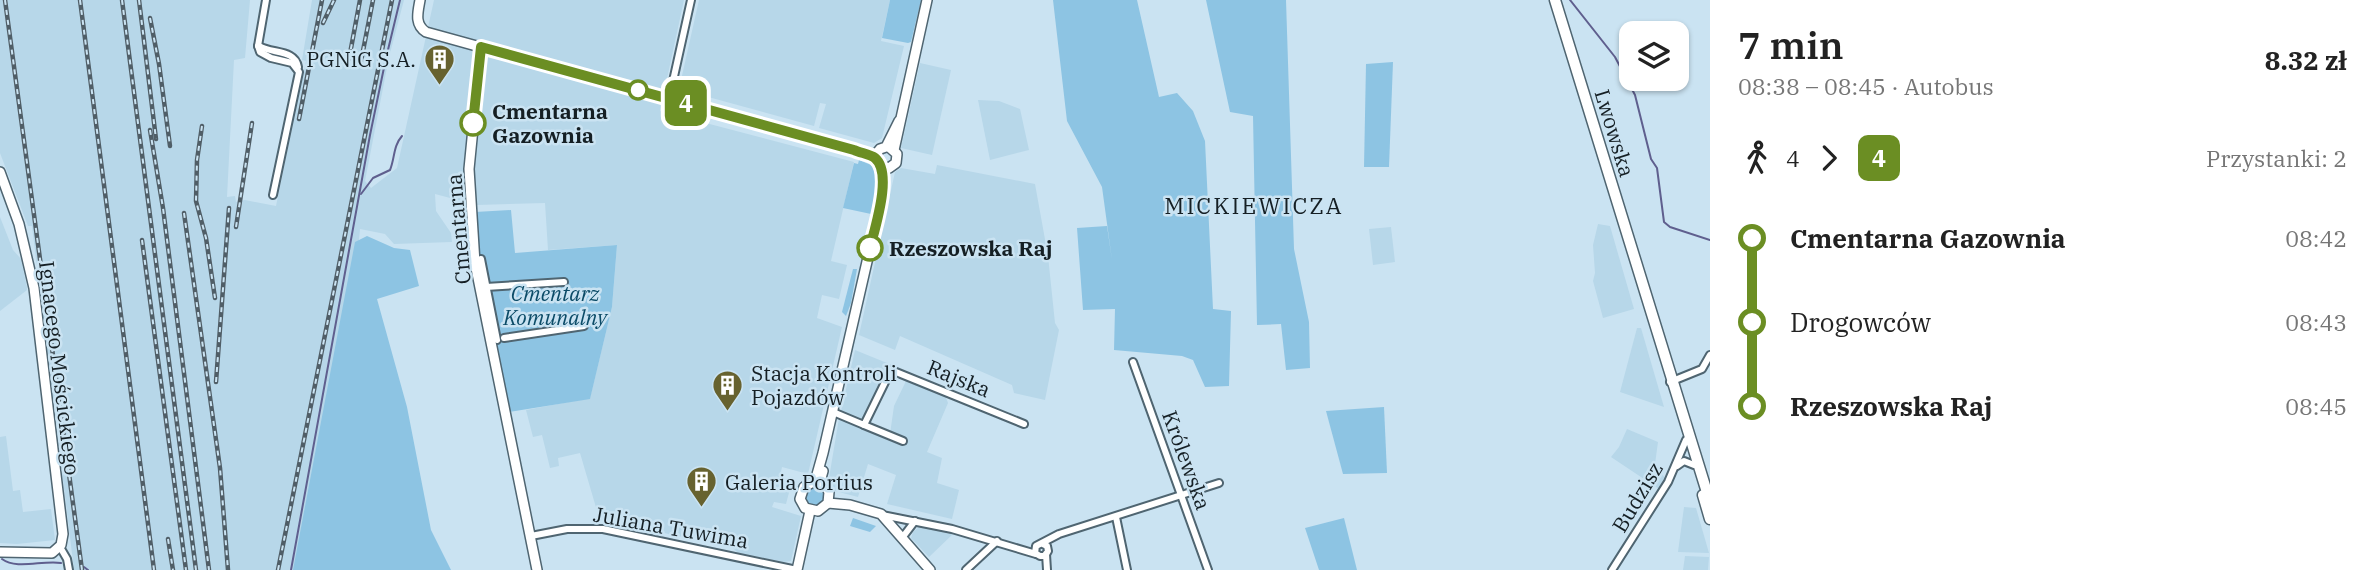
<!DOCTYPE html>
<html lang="pl">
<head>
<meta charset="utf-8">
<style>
	:root { --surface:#fff; --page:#f6f6f6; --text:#222; --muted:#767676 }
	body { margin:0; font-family:"IBM Plex Serif",serif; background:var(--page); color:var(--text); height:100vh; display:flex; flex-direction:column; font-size:26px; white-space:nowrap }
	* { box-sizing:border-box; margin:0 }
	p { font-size:23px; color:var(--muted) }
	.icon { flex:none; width:38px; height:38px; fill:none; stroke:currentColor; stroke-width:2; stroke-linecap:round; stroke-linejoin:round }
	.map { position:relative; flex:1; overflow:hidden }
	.details { display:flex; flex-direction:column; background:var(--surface); width:665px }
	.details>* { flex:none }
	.badge { padding:0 14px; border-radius:10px; font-size:24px; line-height:46px }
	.fabs { position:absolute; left:1619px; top:21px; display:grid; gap:14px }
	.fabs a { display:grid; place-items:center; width:70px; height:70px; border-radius:14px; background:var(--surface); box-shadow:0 2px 5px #0004; font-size:35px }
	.map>.badge { position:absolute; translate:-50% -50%; box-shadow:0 0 0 4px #fff }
	.legs { display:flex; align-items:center; gap:10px; height:77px; padding:0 28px; font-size:23px }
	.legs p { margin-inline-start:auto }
	.head { display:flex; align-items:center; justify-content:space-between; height:119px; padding:0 28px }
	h1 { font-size:38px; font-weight:600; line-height:52px }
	ul { padding:0 28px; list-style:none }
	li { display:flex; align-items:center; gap:24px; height:84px; font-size:26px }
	li i { display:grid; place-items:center; width:10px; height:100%; margin:0 9px; background:currentColor }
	li i::after { content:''; width:18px; height:18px; margin:-9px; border:5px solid; border-radius:50%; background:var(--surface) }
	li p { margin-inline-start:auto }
	li:first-child i { background:linear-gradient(#0000 50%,currentColor 0) }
	li:last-child i { background:linear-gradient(currentColor 50%,#0000 0) }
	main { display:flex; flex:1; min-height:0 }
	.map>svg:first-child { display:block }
</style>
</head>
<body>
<main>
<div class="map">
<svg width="1710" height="570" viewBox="0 0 1710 570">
	<rect width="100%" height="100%" fill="#cae3f2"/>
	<g fill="#b7d7e9">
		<polygon points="0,0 250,0 245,58 234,60 227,197 235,196 236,202 245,200 276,206 306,61 302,60 312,0 404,0 389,57 365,181 371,188 397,168 434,0 684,0 660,111 854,162 831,261 847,265 839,299 822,295 817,318 842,327 808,474 782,467 780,477 792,481 786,504 774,502 772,507 801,516 791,561 783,562 738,553 733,548 664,533 652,528 616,521 600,521 580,453 558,458 559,466 550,468 542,435 533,437 526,410 590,398 612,307 617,245 548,250 545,203 477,205 435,194 436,211 451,233 452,242 394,244 385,234 360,229 356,271 307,570 74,570 32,226 28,226 0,153"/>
		<polygon points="699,0 890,0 881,41 904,46 882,138 874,143 819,128 826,104 820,103 814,126 679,89"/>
		<polygon points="920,63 951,70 932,155 901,148"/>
		<polygon points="978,100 999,101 1020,109 1029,150 990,160"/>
		<polygon points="937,165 1035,184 1048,256 1055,323 1059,330 1045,400 1014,393 1012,385 900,336 895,350 859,335 895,172 901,168 935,174"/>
		<polygon points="0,217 13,250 21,259 27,287 27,290 0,311"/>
		<polygon points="1598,224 1610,226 1634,309 1603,318 1593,281 1595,273 1593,245"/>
		<polygon points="1391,227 1395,262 1373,265 1369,229"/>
		<polygon points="1637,328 1641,328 1664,407 1620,392"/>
		<polygon points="855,350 887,363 888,366 864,418 858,420 844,416 841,411"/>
		<polygon points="907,379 945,395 948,403 927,452 942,458 937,483 959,490 952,519 887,504 896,475 868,464 858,497 835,491 829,478 839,418 890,434 894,406"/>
		<polygon points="1627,429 1658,442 1655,464 1665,478 1659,489 1611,457 1619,447"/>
		<polygon points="6,436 13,491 20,490 23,512 51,509 55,540 17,544 0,543 0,437"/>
		<polygon points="1684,507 1696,508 1709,553 1678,552"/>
		<polygon points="919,527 927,528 954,533 929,557 911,538 913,532"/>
		<polygon points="1685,556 1709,557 1708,570 1683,570"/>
	</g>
	<g fill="#8dc4e3">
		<polygon points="890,0 921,0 911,42 908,43 882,38"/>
		<polygon points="1053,0 1137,0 1159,97 1177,93 1193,111 1205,141 1213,309 1231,311 1229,386 1205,387 1193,360 1182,356 1114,350 1115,309 1083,310 1077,228 1107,226 1112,260 1102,187 1067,121"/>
		<polygon points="1206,0 1286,0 1294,249 1309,322 1310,368 1286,370 1281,324 1257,325 1253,116 1230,112"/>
		<polygon points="1393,62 1389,167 1364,167 1366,64"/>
		<polygon points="859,160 871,165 878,176 871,214 843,208 854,163 858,164"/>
		<polygon points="511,210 515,253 617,245 612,307 590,399 509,412 479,261 475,212"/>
		<polygon points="367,236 394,248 410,250 419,286 377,299 407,407 431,530 451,570 293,570 355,242"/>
		<polygon points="853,269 857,269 851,303 846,316 842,312"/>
		<polygon points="1384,407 1387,473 1343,474 1326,411"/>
		<circle cx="815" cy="497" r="10"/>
		<polygon points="853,518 876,526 870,532 850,526"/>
		<polygon points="1344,518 1357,570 1319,570 1305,528"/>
	</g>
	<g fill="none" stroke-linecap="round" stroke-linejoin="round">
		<g stroke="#5f5f8e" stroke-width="2">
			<polyline points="1570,0 1615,57 1635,95 1651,159 1657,168 1664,222 1670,227 1710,240"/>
			<polyline points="387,54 400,0"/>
			<path d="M 361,194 L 373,178 L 390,170 C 395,158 393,146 402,136"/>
			<path d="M 2,559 C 17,570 42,560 61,563"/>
			<polyline points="84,567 88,570"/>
			<polyline points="291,570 370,135 386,58"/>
		</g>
		<defs>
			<g id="street">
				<polyline points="258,46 260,52 271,58 292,63 299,72 273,195"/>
				<polyline points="258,46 266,0"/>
				<path d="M 259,46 C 272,54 295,49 298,67"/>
				<polyline points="669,99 691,0"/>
				<polyline points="481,259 497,340"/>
				<polyline points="486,287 564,282"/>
				<polyline points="504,338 584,326"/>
				<polyline points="1133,362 1208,570"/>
				<polyline points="1670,382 1702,369 1710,355"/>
				<polyline points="833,412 864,425 891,370 1024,424"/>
				<polyline points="864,425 903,441"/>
				<polyline points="1677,466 1684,461 1694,465"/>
				<polyline points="882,515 952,529 1036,554"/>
				<polyline points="1116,517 1127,570"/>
				<polyline points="531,536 567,529 603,529 797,570"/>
				<polyline points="902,538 915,521"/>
				<polyline points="1043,544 1047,546 1048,551 1045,556 1040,556 1035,553 1036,546 1059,534 1219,483"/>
				<polyline points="60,547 67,559 69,570"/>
				<polyline points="1046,554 1047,570"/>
				<polyline points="966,570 997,541"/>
				<polyline points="1612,570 1668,482 1686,440"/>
			</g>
			<g id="secondary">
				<path d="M 420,0 C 418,12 414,24 426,32 L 812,139 L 876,158"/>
				<polyline points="481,47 469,169 475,263 537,570"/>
				<polyline points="894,150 927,0"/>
				<polyline points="880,166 889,168 896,163 897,154 889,147"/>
				<polyline points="0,172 19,224 34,288 63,534 61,545 52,553 0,552"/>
				<polyline points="823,471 821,478 829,492 828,503 818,511 805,508 800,499 804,487 813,482 824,485"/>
				<polyline points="813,482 816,478 823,453 883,192 883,179 876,154 880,149 886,147 899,121"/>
				<polyline points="828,503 850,505 881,514 930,570"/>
				<polyline points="797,570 810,511"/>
			</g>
			<g id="primary">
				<polyline points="1555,0 1710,502"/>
				<polyline points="1703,495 1710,519"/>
			</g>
		</defs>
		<use href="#street" stroke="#4f6571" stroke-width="10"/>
		<use href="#secondary" stroke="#4f6571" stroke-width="12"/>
		<use href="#primary" stroke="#4f6571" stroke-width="13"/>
		<use href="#street" stroke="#fff" stroke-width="6"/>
		<use href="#secondary" stroke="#fff" stroke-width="9"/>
		<use href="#primary" stroke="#fff" stroke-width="10"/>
		<defs>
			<g id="rail">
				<polyline points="5,0 82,570"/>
				<polyline points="80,0 154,570"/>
				<polyline points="122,0 196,570"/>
				<polyline points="139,0 156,139"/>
				<polyline points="150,18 159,64 170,146"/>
				<polyline points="323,23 334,0"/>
				<polyline points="349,59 360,0"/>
				<polyline points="361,61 373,0"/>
				<polyline points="299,119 322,0"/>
				<polyline points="202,126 197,160 196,201 206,238 215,298"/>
				<polyline points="150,130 163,208 209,570"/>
				<polyline points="184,213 220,468 228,570"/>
				<polyline points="236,227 252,123"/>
				<polyline points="142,240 186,570"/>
				<polyline points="216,382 229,208"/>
				<polyline points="168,539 173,570"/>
				<polyline points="278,570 392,0"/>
			</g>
		</defs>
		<use href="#rail" stroke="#505e67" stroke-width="4.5"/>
		<use href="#rail" stroke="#cae3f2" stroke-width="2" stroke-dasharray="5" stroke-linecap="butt"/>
	</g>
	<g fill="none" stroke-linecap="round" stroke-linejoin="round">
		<defs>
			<path id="line-1" d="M 473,123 L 481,47 L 854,150 C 860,153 870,154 875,158 C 893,173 875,227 870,248"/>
		</defs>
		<use href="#line-1" stroke="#fff" stroke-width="16"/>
		<use href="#line-1" stroke="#6b8e23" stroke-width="10"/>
	</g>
	<defs>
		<symbol id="building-pin" viewBox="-11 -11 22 30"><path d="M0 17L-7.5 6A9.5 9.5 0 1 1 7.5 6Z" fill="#67622f" stroke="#cae3f2"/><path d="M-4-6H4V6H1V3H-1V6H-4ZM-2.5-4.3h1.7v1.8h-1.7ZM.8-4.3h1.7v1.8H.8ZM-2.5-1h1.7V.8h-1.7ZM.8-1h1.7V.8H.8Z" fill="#fff"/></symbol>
	</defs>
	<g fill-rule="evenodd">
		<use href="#building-pin" x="422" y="42" width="35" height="47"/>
		<use href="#building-pin" x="710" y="368" width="35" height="47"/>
		<use href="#building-pin" x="684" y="464" width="35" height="47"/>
	</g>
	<g fill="#fff" stroke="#6b8e23" stroke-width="3.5">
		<circle cx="638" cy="90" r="9"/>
		<circle cx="473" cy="123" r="12"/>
		<circle cx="870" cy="248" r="12"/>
	</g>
	<g text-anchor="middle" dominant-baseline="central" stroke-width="5" stroke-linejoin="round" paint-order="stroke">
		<g font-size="21" fill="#151f24" stroke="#cae3f2" text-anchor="start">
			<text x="416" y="59" text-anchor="end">PGNiG S.A.</text>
			<text x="751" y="373">Stacja Kontroli<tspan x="751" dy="24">Pojazdów</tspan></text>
			<text x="725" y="482">Galeria Portius</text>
		</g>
		<g font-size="21" font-weight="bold" fill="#151f24" stroke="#cae3f2" text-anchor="start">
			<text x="492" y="111">Cmentarna<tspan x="492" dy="24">Gazownia</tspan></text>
			<text x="889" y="248">Rzeszowska Raj</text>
		</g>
		<g font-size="21" fill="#151f24" stroke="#cae3f2">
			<text transform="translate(1615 133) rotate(73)">Lwowska</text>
			<text transform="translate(458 229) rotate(-95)">Cmentarna</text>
			<text transform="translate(60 368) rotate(83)">Ignacego Mościckiego</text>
			<text transform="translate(959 378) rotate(22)">Rajska</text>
			<text transform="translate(1187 460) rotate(70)">Królewska</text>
			<text transform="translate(1637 497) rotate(-59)">Budzisz</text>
			<text transform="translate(671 527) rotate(10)">Juliana Tuwima</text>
		</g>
		<g font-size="21" font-style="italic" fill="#0b4b67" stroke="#cae3f2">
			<text x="555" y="293">Cmentarz<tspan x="555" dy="24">Komunalny</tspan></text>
		</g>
		<g font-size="23" letter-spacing="2" fill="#151f24" stroke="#cae3f2">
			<text x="1254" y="205">MICKIEWICZA</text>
		</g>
	</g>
</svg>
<div class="fabs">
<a><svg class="icon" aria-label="layers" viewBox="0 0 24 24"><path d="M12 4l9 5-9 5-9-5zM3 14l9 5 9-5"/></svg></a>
</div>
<b class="badge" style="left:686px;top:103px;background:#6b8e23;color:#fff">4</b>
</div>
<section class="details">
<div class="head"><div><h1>7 min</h1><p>08:38 – 08:45 · Autobus</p></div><b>8.32 zł</b></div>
<div class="legs"><svg class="icon" aria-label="walk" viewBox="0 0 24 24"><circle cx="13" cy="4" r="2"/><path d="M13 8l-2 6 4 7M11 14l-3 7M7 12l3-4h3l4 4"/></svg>4<svg class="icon" aria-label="forward" viewBox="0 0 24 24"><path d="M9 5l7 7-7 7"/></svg><b class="badge" style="background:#6b8e23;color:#fff">4</b><p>Przystanki: 2</p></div>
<ul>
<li><i style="color:#6b8e23"></i><b>Cmentarna Gazownia</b><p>08:42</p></li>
<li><i style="color:#6b8e23"></i><span>Drogowców</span><p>08:43</p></li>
<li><i style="color:#6b8e23"></i><b>Rzeszowska Raj</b><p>08:45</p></li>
</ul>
</section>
</main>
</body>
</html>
